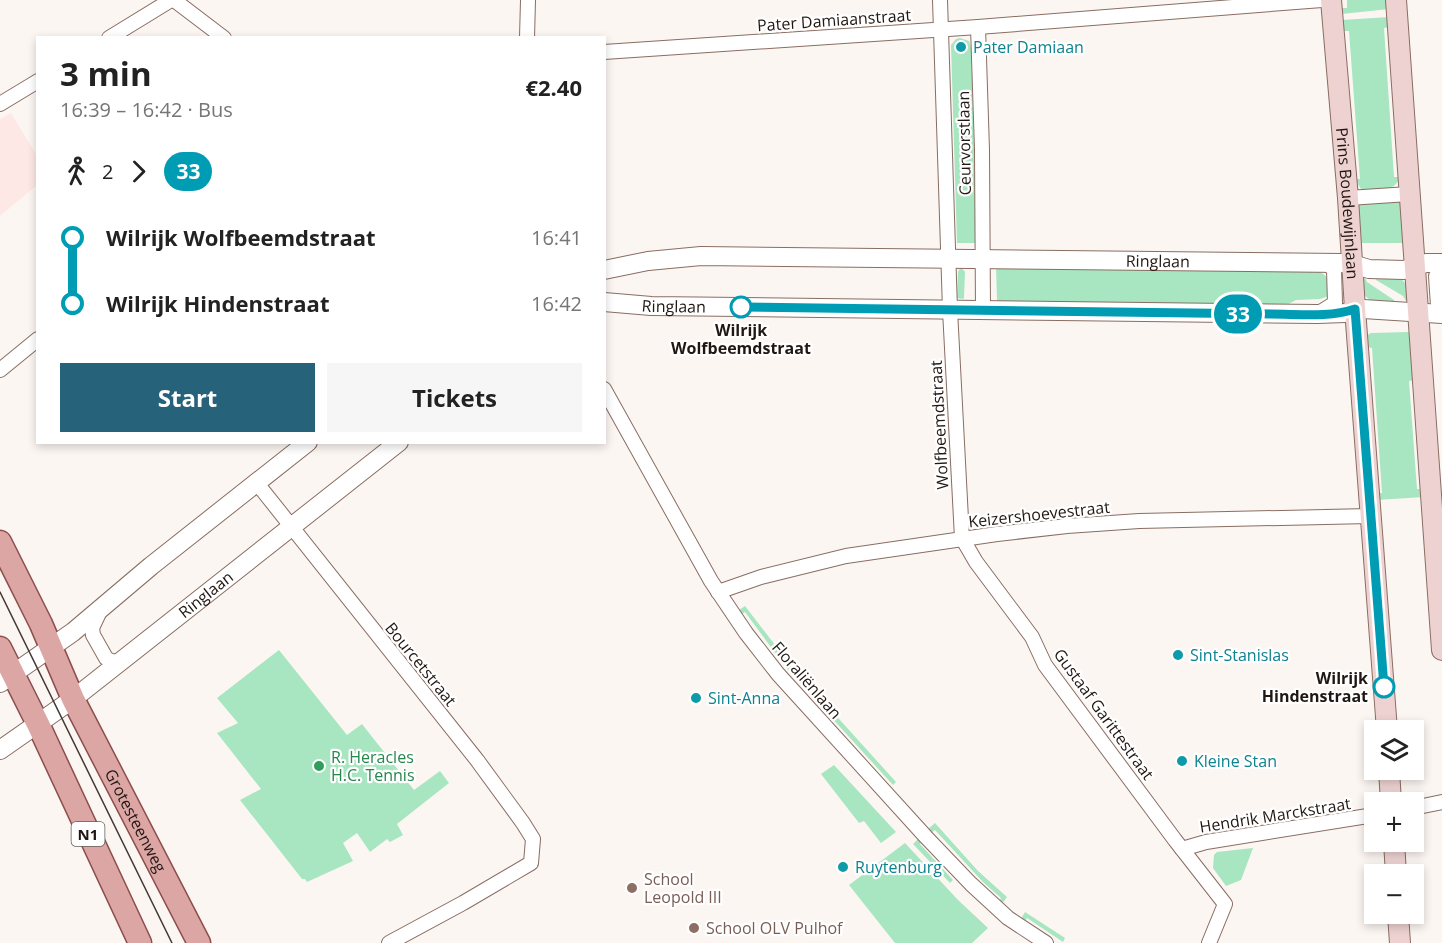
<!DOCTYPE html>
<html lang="en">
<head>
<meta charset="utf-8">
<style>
	:root { --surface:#fff; --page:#f6f6f6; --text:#222; --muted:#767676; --accent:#26627a }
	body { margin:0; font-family:"Open Sans",sans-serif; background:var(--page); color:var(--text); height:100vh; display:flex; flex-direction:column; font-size:22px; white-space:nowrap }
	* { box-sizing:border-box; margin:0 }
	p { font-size:20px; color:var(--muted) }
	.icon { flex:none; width:33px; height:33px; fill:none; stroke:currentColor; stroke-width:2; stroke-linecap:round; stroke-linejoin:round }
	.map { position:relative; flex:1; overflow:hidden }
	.panel { position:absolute; left:36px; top:36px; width:570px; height:408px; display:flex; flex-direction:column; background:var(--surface); border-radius:0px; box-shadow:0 3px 9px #0003 }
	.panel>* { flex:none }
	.badge { padding:0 12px; border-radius:20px; font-size:21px; line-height:39px }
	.buttons { position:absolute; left:1364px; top:720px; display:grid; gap:12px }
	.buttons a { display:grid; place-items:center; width:60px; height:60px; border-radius:0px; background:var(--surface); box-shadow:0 3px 9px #0003; font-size:30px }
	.map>.badge { position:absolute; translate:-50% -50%; box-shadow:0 0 0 3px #fff }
	.legs { display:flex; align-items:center; gap:9px; height:66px; padding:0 24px; font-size:20px }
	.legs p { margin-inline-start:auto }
	.overview { display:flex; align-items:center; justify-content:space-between; height:102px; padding:0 24px }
	h1 { font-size:33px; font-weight:700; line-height:45px }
	.primary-button { display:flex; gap:12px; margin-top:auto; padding:12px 24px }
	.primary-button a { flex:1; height:69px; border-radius:0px; background:var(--accent); color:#fff; font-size:24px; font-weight:700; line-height:69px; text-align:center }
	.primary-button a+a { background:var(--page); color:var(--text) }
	ul { padding:0 24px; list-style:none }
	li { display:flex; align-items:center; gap:21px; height:66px; font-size:22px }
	li i { display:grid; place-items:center; width:9px; height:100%; margin:0 8px; background:currentColor }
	li i::after { content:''; width:15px; height:15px; margin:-8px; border:4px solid; border-radius:50%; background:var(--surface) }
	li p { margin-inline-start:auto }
	li:first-child i { background:linear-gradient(#0000 50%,currentColor 0) }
	li:last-child i { background:linear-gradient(currentColor 50%,#0000 0) }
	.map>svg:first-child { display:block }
</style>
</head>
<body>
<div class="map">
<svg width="1442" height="943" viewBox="0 0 1442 943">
	<rect width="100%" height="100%" fill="#fcf6f3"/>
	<polygon fill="#fde8e5" points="11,113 37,156 37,185 0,216 0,119"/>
	<g fill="#a7e6c0">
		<polygon points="1347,0 1385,0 1388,1 1389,9 1342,14 1340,8 1347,8"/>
		<path d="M 1389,17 L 1390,27 L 1384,28 L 1394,177 L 1400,177 C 1395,193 1375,191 1361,189 L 1355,179 L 1360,179 L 1349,31 L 1343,31 L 1342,20 Z"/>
		<polygon points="960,38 969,41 971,48 977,243 957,243 951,45 956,39"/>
		<polygon points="1403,201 1405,243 1358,243 1356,203"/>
		<path d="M 996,266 L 1317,271 C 1330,275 1329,283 1329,296 L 1320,299 L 1296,300 L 1283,307 L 997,301 Z"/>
		<polygon points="960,268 962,268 965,272 964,298 963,299 957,298 958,272"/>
		<path d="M 1374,276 C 1394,277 1406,272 1409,297 L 1406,301 L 1403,296 L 1376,280 Z"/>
		<polygon points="1365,278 1367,282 1394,300 1395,303 1371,301 1361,292 1361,283"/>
		<polygon points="1408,332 1410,333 1415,380 1409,381 1417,489 1423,489 1424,497 1376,500 1376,493 1382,493 1372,348 1367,347 1367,335 1371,333"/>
		<polygon points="745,606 792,667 788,670 745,612 742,614 739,610"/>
		<polygon points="279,650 347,735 362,724 414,790 440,771 449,783 397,824 403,835 390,842 387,839 370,852 357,833 343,843 353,861 307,882 305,879 302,879 240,800 261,789 217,733 238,723 217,698"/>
		<polygon points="802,678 896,782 893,785 798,681"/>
		<polygon points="834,765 896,832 881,843 864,821 859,823 821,774"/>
		<polygon points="935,823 978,871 1007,897 1002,904 999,901 1001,898 983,882 935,830 931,833 928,829"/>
		<polygon points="919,838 922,841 920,844 953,880 950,883 913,844"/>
		<polygon points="905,843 958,900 988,928 972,943 895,943 849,885"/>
		<polygon points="1253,848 1241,880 1226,886 1213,868 1214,855 1217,852"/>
		<polygon points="1025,912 1065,938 1063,942 1027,918 1025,921 1021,919"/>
	</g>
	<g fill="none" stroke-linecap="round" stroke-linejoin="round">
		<defs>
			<g id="minor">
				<polyline points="174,0 224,38"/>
				<polyline points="940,0 950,310 962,538 976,562 1032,637 1045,665 1175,840 1225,904 1209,943"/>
				<polyline points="978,27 982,150 983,310"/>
				<polyline points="109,38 171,0"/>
				<polyline points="527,38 528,0"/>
				<polyline points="604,52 978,27 1322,0"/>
				<polyline points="0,104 38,81"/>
				<polyline points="1348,198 1409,194"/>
				<polyline points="1442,270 1436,276 1438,306 1442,312"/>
				<polyline points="1319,313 1335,303 1334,270 1327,263"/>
				<polyline points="0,370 38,339"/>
				<polyline points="604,389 711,581 746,633 778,674 926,837 971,884 1008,918 1046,943"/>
				<polyline points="256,482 477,760 523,823 533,839 531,863 463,903 389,943"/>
				<polyline points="718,592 761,577 846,556 997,534 1067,526 1139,521 1370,516"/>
				<polyline points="100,611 92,628 93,635 106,658 111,661 119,662"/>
				<polyline points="1413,808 1442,802"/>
				<polyline points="1182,849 1206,842 1374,815"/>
			</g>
			<g id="tertiary">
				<path id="s1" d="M 604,270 L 648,261 L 701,256 L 1341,263 L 1352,264 L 1369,269 L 1404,270 L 1426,263 L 1442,263"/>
				<path id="s2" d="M 604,302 L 651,306 L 1317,314 L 1345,313 L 1355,309 L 1363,309 L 1442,314"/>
				<polyline points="0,683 73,632 151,566 308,442"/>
				<path id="s3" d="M 0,750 L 73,699 L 399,442"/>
			</g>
			<g id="secondary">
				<path id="s4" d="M 1331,0 L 1348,198 L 1355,309 L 1387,730"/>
				<polyline points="1396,0 1442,650"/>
				<polyline points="1389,770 1391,802"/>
				<polyline points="1394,842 1396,874"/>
				<polyline points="1398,914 1400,943"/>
			</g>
			<g id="primary">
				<path id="s5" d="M 0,542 L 41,624 L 73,699 L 199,943"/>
				<polyline points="0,648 38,724 140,943"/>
			</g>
		</defs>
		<use href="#minor" stroke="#896d62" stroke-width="16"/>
		<use href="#tertiary" stroke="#896d62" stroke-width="20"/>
		<use href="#secondary" stroke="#896d62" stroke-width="22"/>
		<use href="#primary" stroke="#8c4d4b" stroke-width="25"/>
		<use href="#minor" stroke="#fff" stroke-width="14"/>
		<use href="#tertiary" stroke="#fff" stroke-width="18"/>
		<use href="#secondary" stroke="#eed2d2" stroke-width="20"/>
		<use href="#primary" stroke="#dca6a5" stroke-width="22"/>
		<polyline stroke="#423934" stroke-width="1.5" points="0,592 172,943"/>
	</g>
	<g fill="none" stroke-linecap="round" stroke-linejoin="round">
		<defs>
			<path id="line-1" d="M 741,307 L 1271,314 C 1298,314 1329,318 1355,309 L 1384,687"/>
		</defs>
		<use href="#line-1" stroke="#fff" stroke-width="14"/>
		<use href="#line-1" stroke="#009cb4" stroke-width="9"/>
	</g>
	<g fill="#0f9aa8" stroke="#fff" stroke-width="2">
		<circle cx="961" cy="47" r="6"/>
		<circle cx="1178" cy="655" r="6"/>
		<circle cx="696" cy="698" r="6"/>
		<circle cx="1182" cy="761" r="6"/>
		<circle cx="843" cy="867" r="6"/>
	</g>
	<g fill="#fff" stroke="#009cb4" stroke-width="3">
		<circle cx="741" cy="307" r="10"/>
		<circle cx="1384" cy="687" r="10"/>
	</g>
	<circle fill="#2e9e5b" stroke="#fff" stroke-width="2" cx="319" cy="766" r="6"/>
	<g fill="#8d6e63" stroke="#fff" stroke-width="2">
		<circle cx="632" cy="888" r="6"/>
		<circle cx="694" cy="928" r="6"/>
	</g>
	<g text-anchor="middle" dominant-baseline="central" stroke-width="4.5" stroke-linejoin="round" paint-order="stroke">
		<rect fill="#fff" stroke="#645d59" stroke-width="1.5" x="71.5" y="822" width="33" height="24" rx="4.5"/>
		<g font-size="15" font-weight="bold" fill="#211712">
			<text x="88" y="834">N1</text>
		</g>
		<g font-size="16" fill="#211712" stroke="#fff">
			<text transform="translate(834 20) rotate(-4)">Pater Damiaanstraat</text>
			<text transform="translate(964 143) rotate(-91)">Ceurvorstlaan</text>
			<text stroke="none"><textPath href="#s4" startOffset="204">Prins Boudewijnlaan</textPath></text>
			<text stroke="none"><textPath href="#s1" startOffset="555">Ringlaan</textPath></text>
			<text stroke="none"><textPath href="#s2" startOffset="70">Ringlaan</textPath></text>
			<text transform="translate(939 425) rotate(-93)">Wolfbeemdstraat</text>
			<text transform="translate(1039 514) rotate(-6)">Keizershoevestraat</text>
			<text stroke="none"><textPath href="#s3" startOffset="258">Ringlaan</textPath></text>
			<text transform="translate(421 664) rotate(51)">Bourcetstraat</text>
			<text transform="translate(807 680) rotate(49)">Floraliënlaan</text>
			<text transform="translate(1104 714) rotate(54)">Gustaaf Garittestraat</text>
			<text transform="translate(1275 815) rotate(-9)">Hendrik Marckstraat</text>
			<text stroke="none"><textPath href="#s5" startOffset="310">Grotesteenweg</textPath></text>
		</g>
		<g font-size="16" fill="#0d838f" stroke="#fff" text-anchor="start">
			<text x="973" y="47">Pater Damiaan</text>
			<text x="1190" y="655">Sint-Stanislas</text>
			<text x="708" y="698">Sint-Anna</text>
			<text x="1194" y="761">Kleine Stan</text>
			<text x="855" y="867">Ruytenburg</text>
		</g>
		<g font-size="16" font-weight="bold" fill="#211712" stroke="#fff">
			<text x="741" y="330">Wilrijk<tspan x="741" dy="18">Wolfbeemdstraat</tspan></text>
			<text x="1368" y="678" text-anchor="end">Wilrijk<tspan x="1368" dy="18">Hindenstraat</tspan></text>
		</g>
		<g font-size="16" fill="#27864d" stroke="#fff" text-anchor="start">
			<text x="331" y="757">R. Heracles<tspan x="331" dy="18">H.C. Tennis</tspan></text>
		</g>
		<g font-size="16" fill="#785e54" stroke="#fff" text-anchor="start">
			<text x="644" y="879">School<tspan x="644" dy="18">Leopold III</tspan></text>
			<text x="706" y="928">School OLV Pulhof</text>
		</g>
	</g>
</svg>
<div class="buttons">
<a><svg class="icon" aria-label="layers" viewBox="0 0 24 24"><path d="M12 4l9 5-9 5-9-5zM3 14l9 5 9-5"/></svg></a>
<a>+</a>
<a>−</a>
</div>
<b class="badge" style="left:1238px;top:314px;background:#009cb4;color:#fff">33</b>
<section class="panel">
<div class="overview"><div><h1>3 min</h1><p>16:39 – 16:42 · Bus</p></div><b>€2.40</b></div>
<div class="legs"><svg class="icon" aria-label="walk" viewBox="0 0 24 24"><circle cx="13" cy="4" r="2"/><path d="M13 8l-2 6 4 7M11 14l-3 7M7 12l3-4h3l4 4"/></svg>2<svg class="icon" aria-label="forward" viewBox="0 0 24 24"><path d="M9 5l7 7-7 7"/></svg><b class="badge" style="background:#009cb4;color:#fff">33</b></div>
<ul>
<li><i style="color:#009cb4"></i><b>Wilrijk Wolfbeemdstraat</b><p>16:41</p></li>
<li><i style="color:#009cb4"></i><b>Wilrijk Hindenstraat</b><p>16:42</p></li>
</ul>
<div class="primary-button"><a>Start</a><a>Tickets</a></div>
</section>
</div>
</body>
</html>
